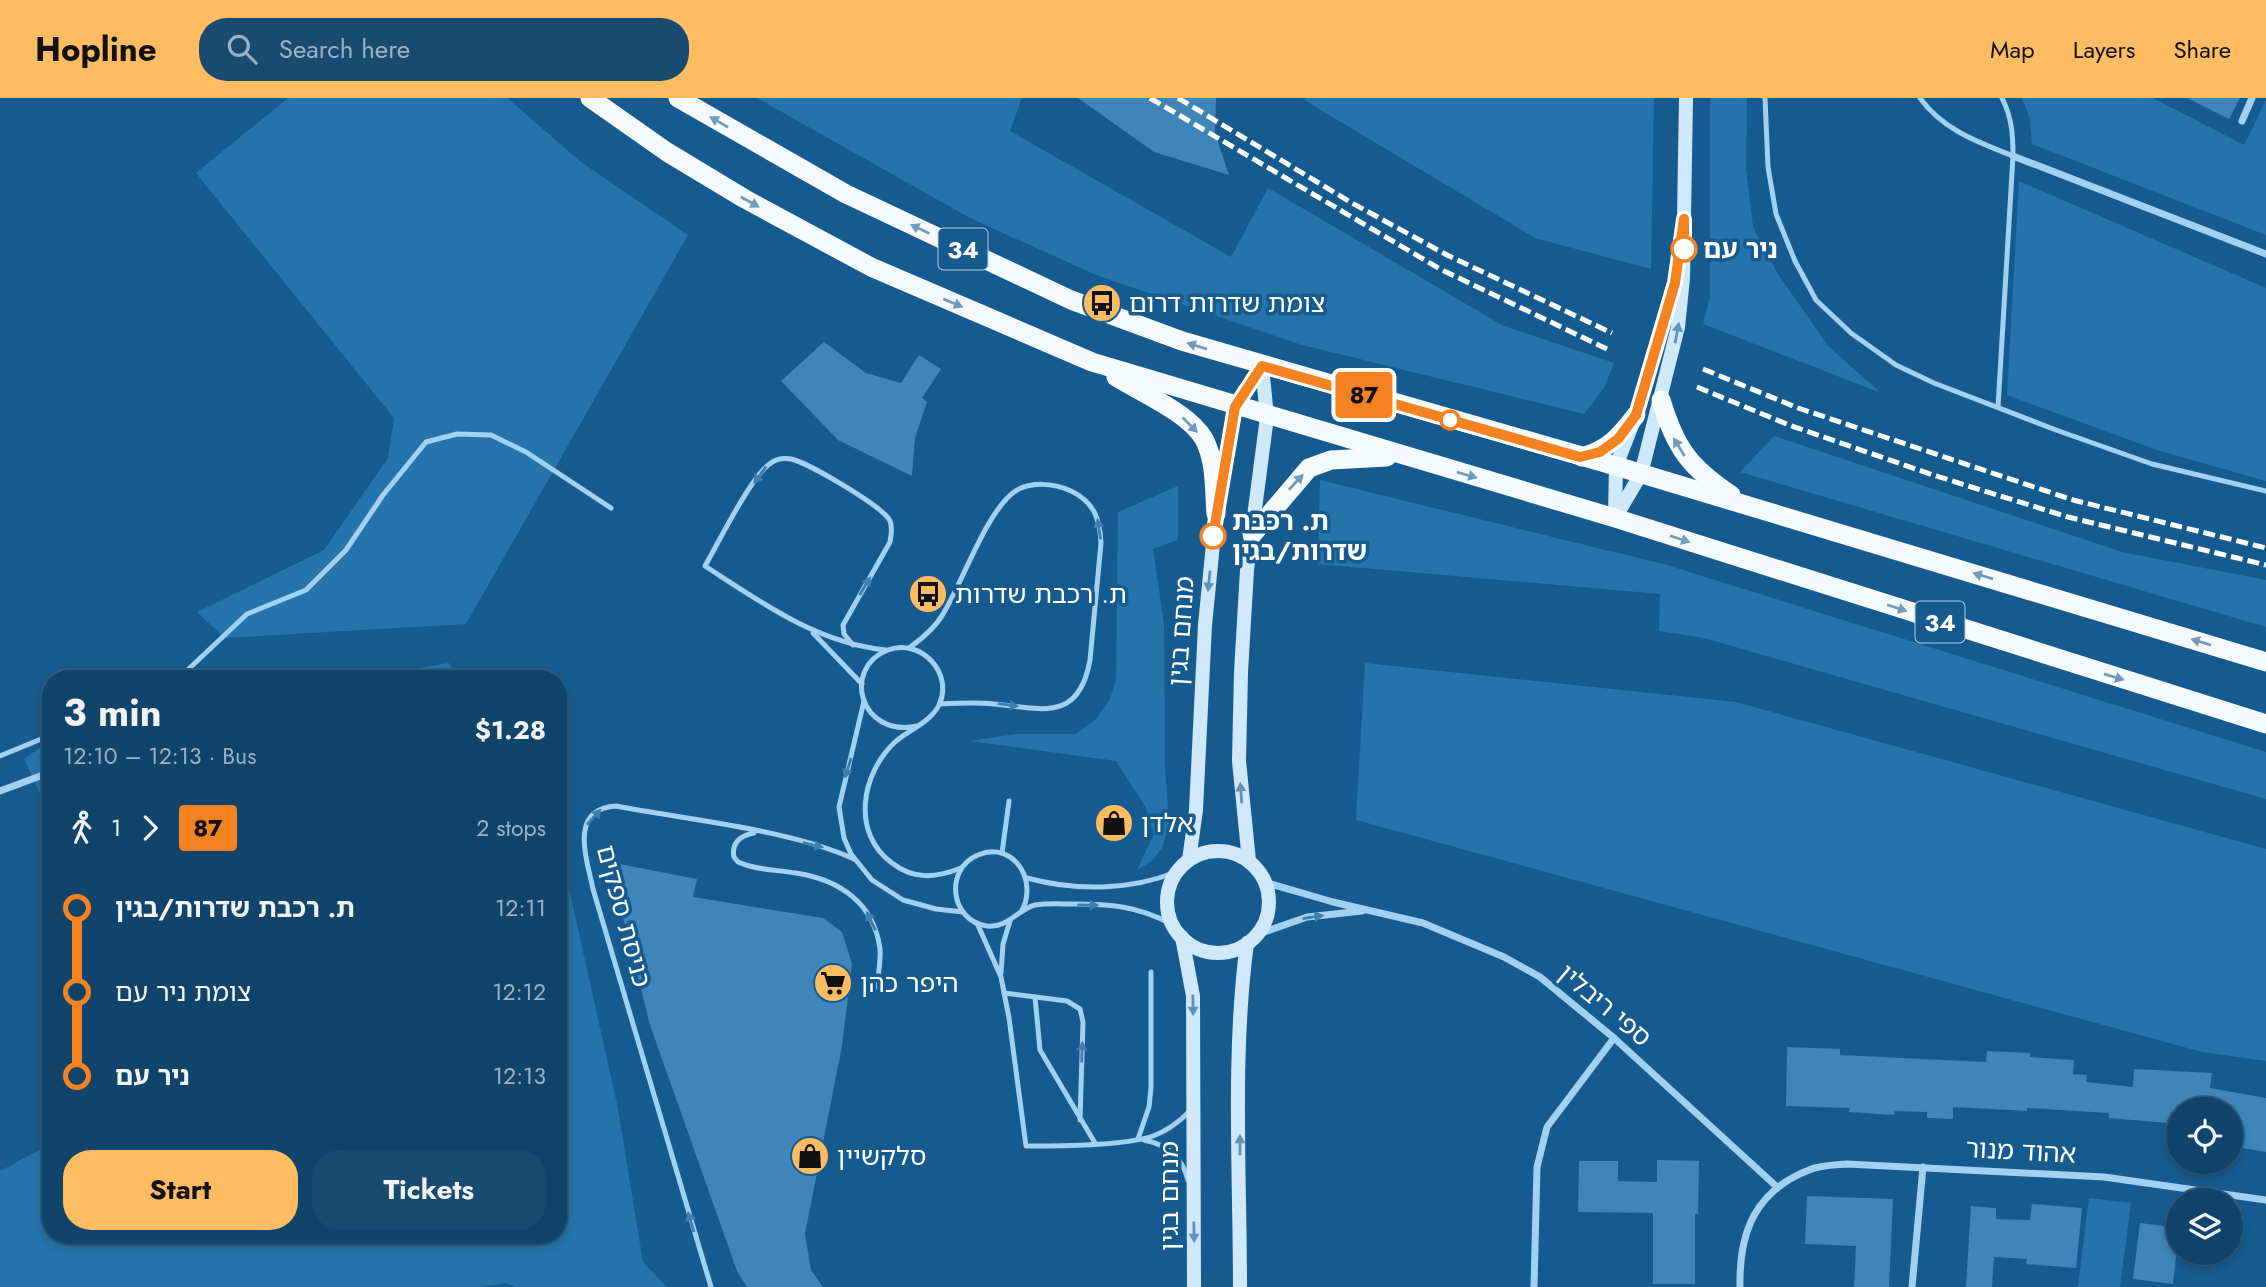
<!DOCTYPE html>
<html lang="en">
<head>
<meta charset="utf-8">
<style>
	:root { --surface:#10446b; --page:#194b71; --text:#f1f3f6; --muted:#9cb0c1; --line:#305c7e; --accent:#ffbc61 }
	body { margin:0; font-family:Jost,"Noto Sans Hebrew",sans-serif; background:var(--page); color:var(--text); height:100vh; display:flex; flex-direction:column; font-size:26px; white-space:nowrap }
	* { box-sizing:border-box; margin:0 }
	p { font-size:23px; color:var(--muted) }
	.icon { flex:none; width:38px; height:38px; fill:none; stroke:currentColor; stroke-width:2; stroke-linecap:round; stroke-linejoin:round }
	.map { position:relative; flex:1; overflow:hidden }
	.side { position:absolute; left:42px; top:572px; width:525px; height:574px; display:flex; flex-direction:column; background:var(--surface); border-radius:28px; box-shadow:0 4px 10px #0003,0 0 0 2px var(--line) }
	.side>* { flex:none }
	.badge { padding:0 14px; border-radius:5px; font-size:24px; line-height:46px }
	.tools { position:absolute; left:2166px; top:999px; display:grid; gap:14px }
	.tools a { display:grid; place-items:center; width:77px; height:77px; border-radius:50%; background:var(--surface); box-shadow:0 4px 10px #0003,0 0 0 2px var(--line); font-size:35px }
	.map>.badge { position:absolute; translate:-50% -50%; box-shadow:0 0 0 4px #fff }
	.legs { display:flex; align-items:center; gap:10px; height:77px; padding:0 21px; font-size:23px }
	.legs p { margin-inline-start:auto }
	.summary { display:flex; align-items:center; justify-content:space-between; height:119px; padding:0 21px }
	h1 { font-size:38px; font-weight:700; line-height:52px }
	.cta { display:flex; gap:14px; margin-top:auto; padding:14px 21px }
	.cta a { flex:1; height:80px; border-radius:28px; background:var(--accent); color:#111; font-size:28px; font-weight:700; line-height:80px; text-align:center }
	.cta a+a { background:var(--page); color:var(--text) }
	ul { padding:0 21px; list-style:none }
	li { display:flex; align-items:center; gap:24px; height:84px; font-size:26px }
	li i { display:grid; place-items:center; width:10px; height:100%; margin:0 9px; background:currentColor }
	li i::after { content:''; width:18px; height:18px; margin:-9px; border:5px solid; border-radius:50%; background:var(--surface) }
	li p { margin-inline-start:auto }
	li:first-child i { background:linear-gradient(#0000 50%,currentColor 0) }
	li:last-child i { background:linear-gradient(currentColor 50%,#0000 0) }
	header { display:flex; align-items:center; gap:42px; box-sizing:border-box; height:98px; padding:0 35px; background:var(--accent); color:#111 }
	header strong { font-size:33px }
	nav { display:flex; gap:38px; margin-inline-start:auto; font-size:24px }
	.search { width:490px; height:63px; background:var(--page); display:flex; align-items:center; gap:18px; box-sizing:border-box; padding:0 24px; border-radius:28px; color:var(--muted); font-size:26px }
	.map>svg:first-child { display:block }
</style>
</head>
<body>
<header>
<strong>Hopline</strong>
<div class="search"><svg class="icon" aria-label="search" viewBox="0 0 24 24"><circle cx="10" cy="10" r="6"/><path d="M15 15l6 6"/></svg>Search here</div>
<nav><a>Map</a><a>Layers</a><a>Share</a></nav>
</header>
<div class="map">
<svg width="2266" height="1189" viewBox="0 0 2266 1189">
	<rect width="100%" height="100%" fill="#165b8f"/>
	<g fill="#2574ac">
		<polygon points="288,0 507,0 581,64 688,137 466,526 225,540 197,514 324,452 388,360 394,320 196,75"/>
		<polygon points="757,0 1022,0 1010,33 1231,159 1268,90 1502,227 1614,265 1604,290 1584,316 1302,247 1096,177 970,120"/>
		<polygon points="1306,0 1654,0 1651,171 1535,140 1304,2"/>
		<polygon points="1710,0 1747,0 1746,70 1753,129 1776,173 1828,248 1881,295 1703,226 1710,199"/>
		<polygon points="2022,0 2153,0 2244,47 2266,2 2266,137 2032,46 2030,21"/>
		<polygon points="2019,83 2266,190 2266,383 2160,353 2007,297"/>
		<polygon points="1774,338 2122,454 2266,482 2266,529 1740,374"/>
		<polygon points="1320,382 1667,467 2266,654 2266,701 1704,540 1659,533 1660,496 1318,466"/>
		<polygon points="1178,388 1178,442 1153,451 1164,525 1165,666 1169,727 1162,750 1153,762 1137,772 1154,736 1146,710 1116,663 970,643 1016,636 1076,636 1096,621 1110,601 1116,581 1118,414"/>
		<polygon points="449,565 459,581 355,581"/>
		<polygon points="1365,565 1736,604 2266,751 2266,963 2202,954 1356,722"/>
		<polygon points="51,642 51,720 24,661"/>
		<polygon points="558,741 617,1006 643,1164 667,1189 516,1189 506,1185 480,1189 0,1189 0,1073 51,1046 51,1138 558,1138"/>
		<polygon points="2089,1100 2131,1105 2120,1189 2078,1189"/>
	</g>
	<g fill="#3e85b8">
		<polygon points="1078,0 1216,0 1215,35 1229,77 1154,54"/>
		<polygon points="2187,0 2240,0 2229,21"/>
		<polygon points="824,244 866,275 901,285 919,257 941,271 922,300 927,304 915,340 912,378 838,342 781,283"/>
		<polygon points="609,764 697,781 693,799 823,820 842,834 852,866 842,948 805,1136 811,1172 823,1189 747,1189 737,1173 650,927"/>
		<polygon points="1787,949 1840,951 1840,957 1986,964 1987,953 2030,955 2030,959 2074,962 2073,976 2087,977 2086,984 2133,989 2134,971 2212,975 2210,990 2266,1000 2266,1054 2231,1048 2231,1012 2179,1012 2179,1026 2109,1020 2109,1015 2027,1010 2027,1013 1953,1009 1953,1021 1927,1020 1927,1014 1895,1013 1894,1017 1849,1014 1850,1010 1786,1008"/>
		<polygon points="1657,1062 1699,1063 1698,1116 1695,1116 1695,1186 1653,1186 1653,1115 1578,1114 1579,1063 1618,1063 1618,1083 1657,1084"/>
		<polygon points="1807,1098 1893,1101 1889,1189 1854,1189 1856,1148 1805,1146"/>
		<polygon points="2032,1106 2082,1110 2076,1170 2026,1166 2027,1161 1994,1159 1992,1189 1966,1189 1971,1108 1996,1110 1996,1121 2030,1122"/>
		<polygon points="2140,1125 2179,1130 2173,1186 2133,1181"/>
	</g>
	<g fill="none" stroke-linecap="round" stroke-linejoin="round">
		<g stroke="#a2d0f0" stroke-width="5">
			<polyline points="1765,0 1768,69 1776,116 1795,163 1816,202 1851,235 1896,267 1934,285 2056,332 2152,366 2266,393"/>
			<path d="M 1920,0 C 1943,32 1978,44 2013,58"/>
			<path d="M 1998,309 L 2013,58 C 2013,37 2012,20 2002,0"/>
			<polyline points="813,535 862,586"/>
			<path d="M 853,547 L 844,536 L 843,527 L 890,444 C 891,437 893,430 890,423 C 884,409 807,364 791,361 C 784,360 776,361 771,365 C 753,375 717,447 705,468 C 762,505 817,545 886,552"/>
			<path d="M 909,550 C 923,540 935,530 943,516 C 963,484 985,416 1014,394 C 1030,383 1054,385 1071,393 C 1094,404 1100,421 1101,445 L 1090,562 C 1079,624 1043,611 994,606 C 976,604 958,605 940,606"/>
			<polyline points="178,581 247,516 306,492 346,452 383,397 426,344 457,336 491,337 526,354 611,410"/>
			<polyline points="864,603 839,709 844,740 851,756 872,782 903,802 936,811 963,814"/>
			<path d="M 917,628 C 860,640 841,570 888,552 C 921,540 954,575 939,607 C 930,625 908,632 895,644 C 861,676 851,735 892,765 C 914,782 936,780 961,770"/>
			<polyline points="0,658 51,637"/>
			<path d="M 754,735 C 741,737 731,745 734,759 L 738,764 C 755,772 778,772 796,775 C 840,782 874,805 880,851 C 881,863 878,877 877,889"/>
			<polyline points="1002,755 1009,703"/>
			<path d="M 1027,780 C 1075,793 1129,793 1176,774"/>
			<path d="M 1021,814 C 1039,784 1014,742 978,757 C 944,771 950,823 987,828 C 1008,830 1017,812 1035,807 C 1047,805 1061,806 1073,806 C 1110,806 1138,808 1171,826"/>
			<path d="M 977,825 L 1001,879 L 1009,920 L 1026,1048 C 1058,1048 1125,1048 1153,1038 C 1167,1033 1180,1023 1190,1013"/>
			<polyline points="1001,875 1003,846 1010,823"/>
			<polyline points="1004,895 1067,903 1080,911 1083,924 1080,1022"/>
			<polyline points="1035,899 1040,952 1095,1045"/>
			<polyline points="1138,1041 1149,1009 1151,990 1151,874"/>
			<path d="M 1144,1042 C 1168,1047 1182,1059 1188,1082"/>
			<path d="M 711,1189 L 593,791 C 587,761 568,711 616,708 C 688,722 788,731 854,761"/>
		</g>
		<g stroke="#a2d0f0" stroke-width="7">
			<polyline points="2242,23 2252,0"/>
			<polyline points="2013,58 2266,156"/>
			<polyline points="0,693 51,674"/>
			<polyline points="1264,784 1333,804 1423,825 1504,859 1540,879 1614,940 1776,1088"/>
			<polyline points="1256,837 1307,819 1362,813"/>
			<polyline points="1534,1189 1537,1069 1547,1029 1614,940"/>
			<path d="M 1740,1189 C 1739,1134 1755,1093 1809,1072 C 1820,1067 1835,1067 1847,1066 L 2104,1079 L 2266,1102"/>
			<polyline points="1912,1189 1923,1069"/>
		</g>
		<g stroke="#d0e8fb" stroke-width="14">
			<polyline points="1615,418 1616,368 1636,317 1677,175"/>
			<polyline points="1615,420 1641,376 1678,229 1683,180 1686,0"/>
			<circle cx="1218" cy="804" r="51"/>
			<polyline points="1189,762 1196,712 1205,527 1216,416 1235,309 1262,268"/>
			<polyline points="1249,763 1239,663 1241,574 1247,472 1267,319 1262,268"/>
			<polyline points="1182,839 1193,898 1194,1189"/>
			<path d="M 1240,1189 C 1240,1076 1232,957 1247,845"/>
		</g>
		<g stroke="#f5faff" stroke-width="19">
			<polyline points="590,0 667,54 745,101 871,169 1092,264 1615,420 2266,626"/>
			<polyline points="678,0 846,96 1071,202 1182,243 1616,368 2266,564"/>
			<path d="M 1116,279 C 1142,295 1189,315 1204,341 C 1216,364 1214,391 1216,416"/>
			<path d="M 1661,302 C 1675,349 1689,369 1731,397"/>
			<path d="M 1582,359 C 1608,352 1620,338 1636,317"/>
			<polyline points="1252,437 1309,370 1331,362 1387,359"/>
		</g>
		<g stroke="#fff" stroke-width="5" stroke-dasharray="12 5" stroke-linecap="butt">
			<polyline points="1150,0 1440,171 1607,251"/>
			<polyline points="1178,0 1352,105 1447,157 1612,235"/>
			<polyline points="1703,271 1798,310 2073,402 2266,450"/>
			<polyline points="1697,289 1789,327 1933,377 2068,419 2266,467"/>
		</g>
	</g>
	<defs><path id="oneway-solid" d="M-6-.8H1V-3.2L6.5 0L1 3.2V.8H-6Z" transform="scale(1.75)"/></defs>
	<g fill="#6f9bbc">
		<use href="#oneway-solid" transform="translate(719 24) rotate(-150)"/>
		<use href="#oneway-solid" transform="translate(750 104) rotate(29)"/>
		<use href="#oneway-solid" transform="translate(920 131) rotate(-155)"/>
		<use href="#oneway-solid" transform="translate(953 205) rotate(23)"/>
		<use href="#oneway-solid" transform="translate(1197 248) rotate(-163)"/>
		<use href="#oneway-solid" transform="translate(1190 327) rotate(45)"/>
		<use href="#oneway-solid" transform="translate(1679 349) rotate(-122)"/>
		<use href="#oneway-solid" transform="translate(1467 377) rotate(16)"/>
		<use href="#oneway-solid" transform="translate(1296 384) rotate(-47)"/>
		<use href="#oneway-solid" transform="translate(1680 441) rotate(18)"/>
		<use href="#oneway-solid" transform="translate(1983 478) rotate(-164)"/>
		<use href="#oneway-solid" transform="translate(1897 510) rotate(18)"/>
		<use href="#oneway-solid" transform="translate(2201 544) rotate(-163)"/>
		<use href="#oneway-solid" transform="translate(2114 579) rotate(17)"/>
	</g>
	<g fill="#6093ba">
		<use href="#oneway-solid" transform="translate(1677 235) rotate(-79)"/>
		<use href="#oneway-solid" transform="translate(1209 483) rotate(96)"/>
		<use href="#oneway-solid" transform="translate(1241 695) rotate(-94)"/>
		<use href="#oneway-solid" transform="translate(1193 907) rotate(89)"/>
		<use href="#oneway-solid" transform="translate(1240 1047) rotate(-90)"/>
		<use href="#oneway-solid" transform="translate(1194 1134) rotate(89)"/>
	</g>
	<g fill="#407eac">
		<use href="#oneway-solid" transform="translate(760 377) rotate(126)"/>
		<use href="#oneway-solid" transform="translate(1099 431) rotate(-99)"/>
		<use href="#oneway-solid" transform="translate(865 488) rotate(-59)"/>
		<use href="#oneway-solid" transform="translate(1008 607) rotate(7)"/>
		<use href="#oneway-solid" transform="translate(848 670) rotate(108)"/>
		<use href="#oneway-solid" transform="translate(594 719) rotate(-48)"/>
		<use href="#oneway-solid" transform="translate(813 747) rotate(13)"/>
		<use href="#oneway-solid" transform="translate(1088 807) rotate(1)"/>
		<use href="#oneway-solid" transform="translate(1313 819) rotate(-9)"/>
		<use href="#oneway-solid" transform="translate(871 823) rotate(-116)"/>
		<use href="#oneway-solid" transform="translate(1082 954) rotate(-88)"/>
		<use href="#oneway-solid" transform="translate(691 1124) rotate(-106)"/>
	</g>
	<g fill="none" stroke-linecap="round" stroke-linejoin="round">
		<defs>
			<polyline id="line-1" points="1213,438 1235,309 1262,268 1580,359 1600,354 1618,341 1636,317 1675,185 1684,121 1684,151"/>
		</defs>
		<use href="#line-1" stroke="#fff" stroke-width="16"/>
		<use href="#line-1" stroke="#f58220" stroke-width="10"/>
	</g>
	<defs>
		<symbol id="bus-disc" viewBox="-11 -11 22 22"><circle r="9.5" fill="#ffbc61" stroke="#165b8f"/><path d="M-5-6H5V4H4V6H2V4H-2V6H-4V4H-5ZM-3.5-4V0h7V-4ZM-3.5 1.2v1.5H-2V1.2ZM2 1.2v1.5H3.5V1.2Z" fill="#111"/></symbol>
		<symbol id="shop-disc" viewBox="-11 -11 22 22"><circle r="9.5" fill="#ffbc61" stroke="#165b8f"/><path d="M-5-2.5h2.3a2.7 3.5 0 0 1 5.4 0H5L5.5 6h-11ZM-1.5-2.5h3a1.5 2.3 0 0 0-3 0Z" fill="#111"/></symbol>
		<symbol id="supermarket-disc" viewBox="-11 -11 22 22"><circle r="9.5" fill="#ffbc61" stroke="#165b8f"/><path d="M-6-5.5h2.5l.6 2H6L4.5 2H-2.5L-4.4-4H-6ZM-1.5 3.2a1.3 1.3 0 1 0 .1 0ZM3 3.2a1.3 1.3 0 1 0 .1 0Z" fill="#111"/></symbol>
	</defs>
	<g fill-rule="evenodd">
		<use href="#bus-disc" x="1080" y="183" width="44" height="44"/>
		<use href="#bus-disc" x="906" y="474" width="44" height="44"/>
		<use href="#shop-disc" x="1092" y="703" width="44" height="44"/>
		<use href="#supermarket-disc" x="811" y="863" width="44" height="44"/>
		<use href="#shop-disc" x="788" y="1036" width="44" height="44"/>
	</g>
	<g fill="#fff" stroke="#f58220" stroke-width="3.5">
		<circle cx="1684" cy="151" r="12"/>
		<circle cx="1450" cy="322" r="9"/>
		<circle cx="1213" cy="438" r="12"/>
	</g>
	<g text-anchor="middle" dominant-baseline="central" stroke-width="7" stroke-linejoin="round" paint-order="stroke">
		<g fill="#165b8f" stroke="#b9cedd" stroke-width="2">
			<rect x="938.5" y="130.5" width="49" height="41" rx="5"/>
			<rect x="1915.5" y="503.5" width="49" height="41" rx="5"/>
		</g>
		<g font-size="24" font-weight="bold" fill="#fff">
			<text x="963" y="151">34</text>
			<text x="1940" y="524">34</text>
		</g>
		<g font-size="26" font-weight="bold" fill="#fff" stroke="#165b8f" text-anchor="start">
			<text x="1703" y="151">ניר עם</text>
			<text x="1232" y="423">ת. רכבת<tspan x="1232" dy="30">שדרות/בגין</tspan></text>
		</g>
		<g font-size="26" fill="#fff" stroke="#165b8f" text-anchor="start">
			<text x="1129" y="205">צומת שדרות דרום</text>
			<text x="955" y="496">ת. רכבת שדרות</text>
			<text x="1141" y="725">אלדן</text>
			<text x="860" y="885">היפר כהן</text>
			<text x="837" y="1058">סלקשיין</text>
		</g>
		<g font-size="26" fill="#fff" stroke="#165b8f">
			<text transform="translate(1181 533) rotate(-86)">מנחם בגין</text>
			<text transform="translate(624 818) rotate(75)">כניסת ספקים</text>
			<text transform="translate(1605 907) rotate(40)">ספי ריבלין</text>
			<text transform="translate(2021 1053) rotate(3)">אהוד מנור</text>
			<text transform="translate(1169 1098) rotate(-90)">מנחם בגין</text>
		</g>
	</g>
</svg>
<div class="tools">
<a><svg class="icon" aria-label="locate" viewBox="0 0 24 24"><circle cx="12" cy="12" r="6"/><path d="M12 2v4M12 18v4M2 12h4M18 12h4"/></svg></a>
<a><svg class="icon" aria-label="layers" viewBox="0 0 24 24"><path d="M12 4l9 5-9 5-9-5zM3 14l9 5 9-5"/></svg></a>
</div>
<b class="badge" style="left:1364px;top:297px;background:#f58220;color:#111">87</b>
<section class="side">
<div class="summary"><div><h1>3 min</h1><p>12:10 – 12:13 · Bus</p></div><b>$1.28</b></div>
<div class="legs"><svg class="icon" aria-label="walk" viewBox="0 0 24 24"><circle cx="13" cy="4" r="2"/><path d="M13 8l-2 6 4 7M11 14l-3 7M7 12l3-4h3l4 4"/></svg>1<svg class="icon" aria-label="forward" viewBox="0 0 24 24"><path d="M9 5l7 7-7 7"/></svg><b class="badge" style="background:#f58220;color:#111">87</b><p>2 stops</p></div>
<ul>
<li><i style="color:#f58220"></i><b>ת. רכבת שדרות/בגין</b><p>12:11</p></li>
<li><i style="color:#f58220"></i><span>צומת ניר עם</span><p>12:12</p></li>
<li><i style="color:#f58220"></i><b>ניר עם</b><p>12:13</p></li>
</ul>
<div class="cta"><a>Start</a><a>Tickets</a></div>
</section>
</div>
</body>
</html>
